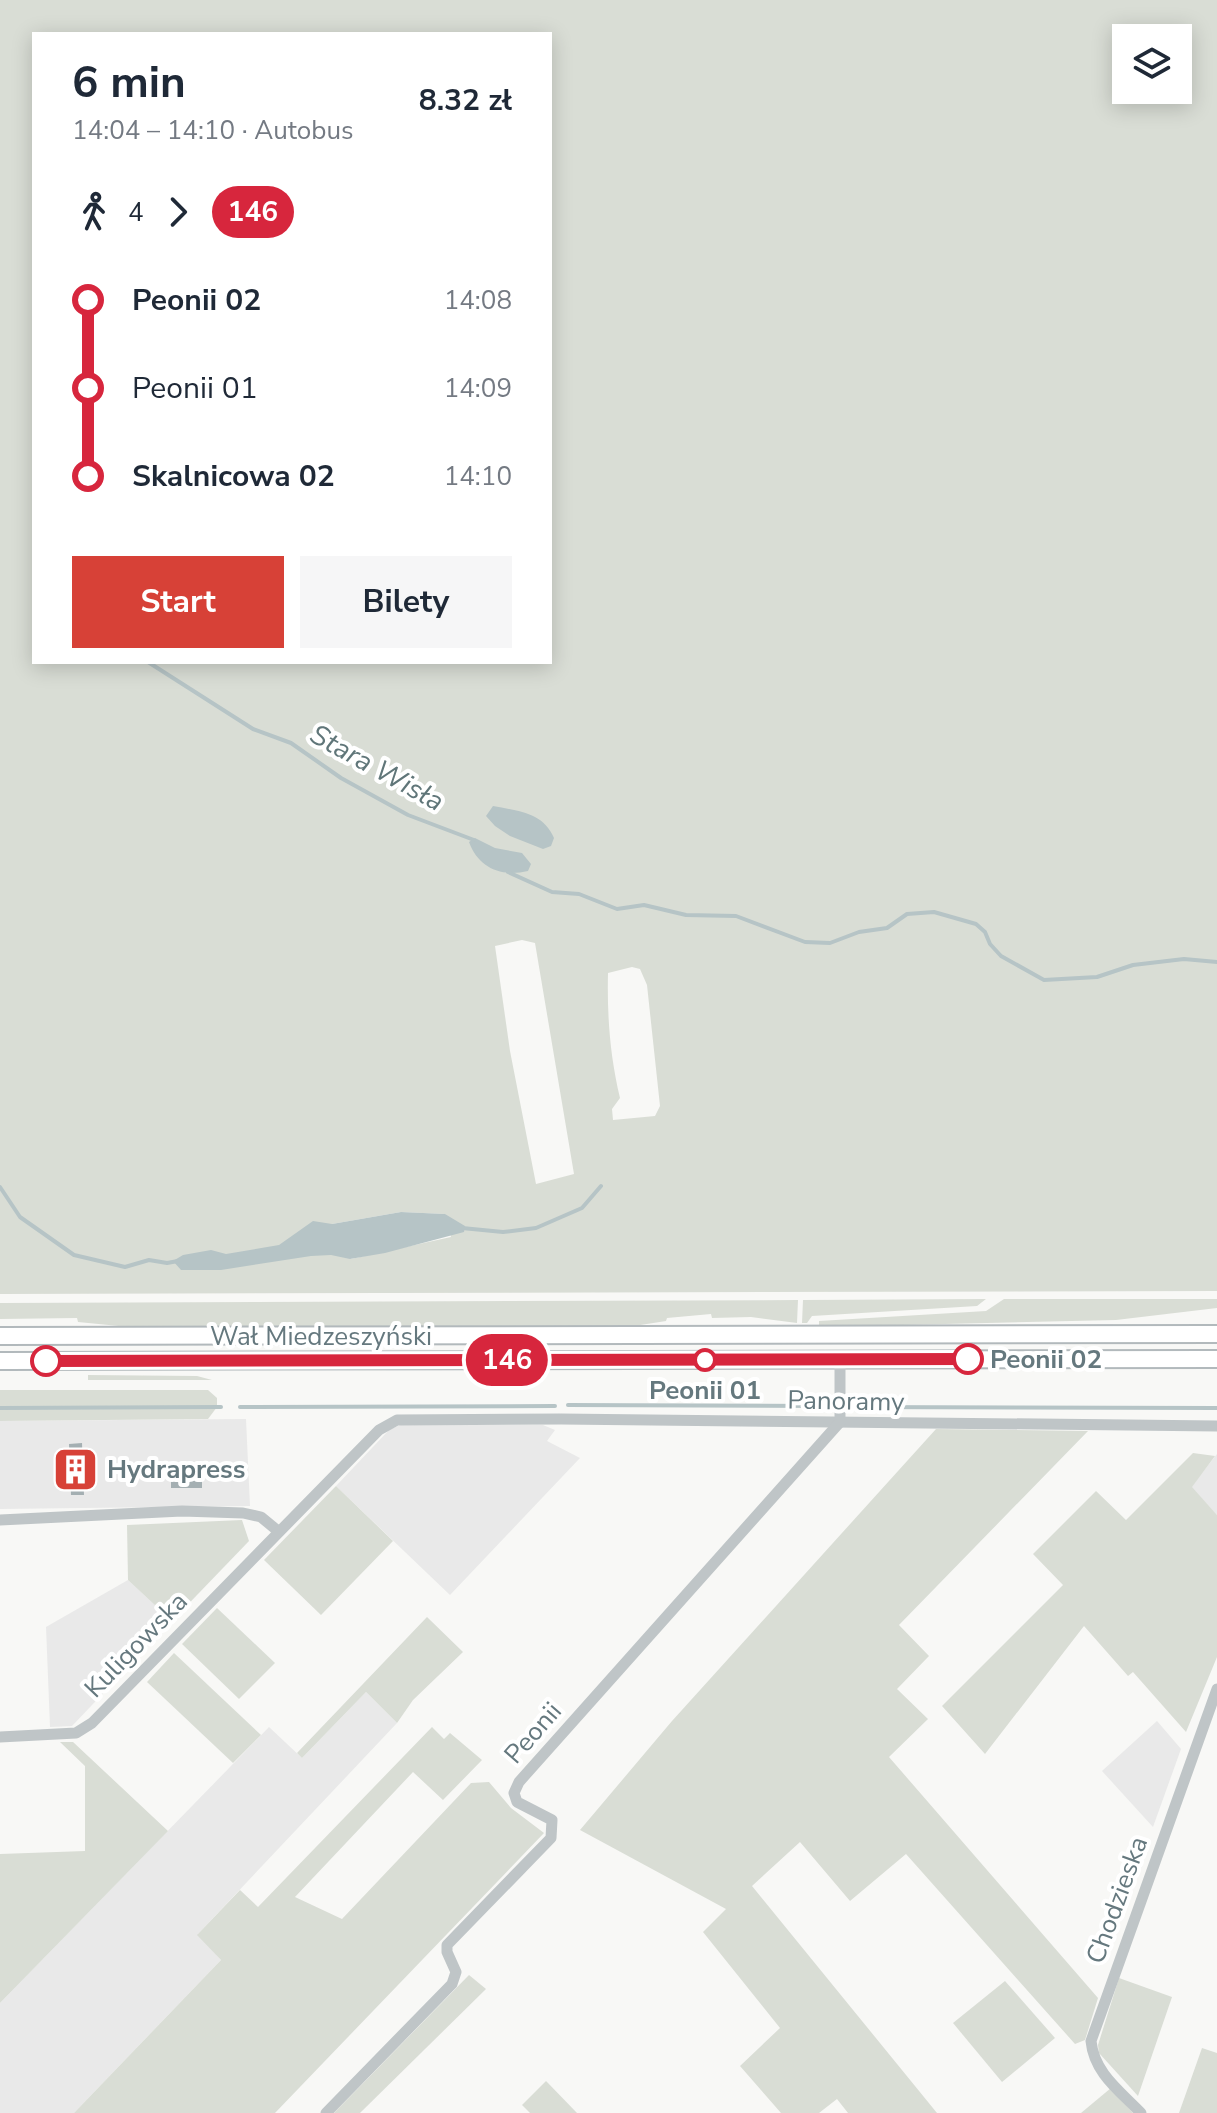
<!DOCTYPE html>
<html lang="pl">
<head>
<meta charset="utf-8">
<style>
	:root { --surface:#fff; --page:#f6f6f7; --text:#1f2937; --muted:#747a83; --accent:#d74137 }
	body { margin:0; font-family:"Nunito Sans",sans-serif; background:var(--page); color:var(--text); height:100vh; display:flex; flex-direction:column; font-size:30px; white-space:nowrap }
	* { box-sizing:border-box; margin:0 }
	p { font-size:26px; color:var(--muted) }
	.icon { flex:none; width:44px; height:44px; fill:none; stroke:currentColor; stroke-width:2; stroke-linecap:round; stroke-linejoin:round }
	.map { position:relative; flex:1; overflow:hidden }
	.drawer { position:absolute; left:32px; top:32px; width:520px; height:632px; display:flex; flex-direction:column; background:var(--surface); border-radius:0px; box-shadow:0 4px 20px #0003 }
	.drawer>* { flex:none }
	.badge { padding:0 16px; border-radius:26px; font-size:28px; line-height:52px }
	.buttons { position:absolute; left:1112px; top:24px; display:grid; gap:16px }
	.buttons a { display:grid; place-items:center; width:80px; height:80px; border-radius:0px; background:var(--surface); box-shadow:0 4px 20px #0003; font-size:40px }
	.map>.badge { position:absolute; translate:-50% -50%; box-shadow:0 0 0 4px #fff }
	.legs { display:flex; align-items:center; gap:12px; height:88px; padding:0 40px; font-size:26px }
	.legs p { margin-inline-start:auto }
	.head { display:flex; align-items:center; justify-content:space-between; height:136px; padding:0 40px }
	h1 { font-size:44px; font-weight:700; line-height:60px }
	.cta { display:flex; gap:16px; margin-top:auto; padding:16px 40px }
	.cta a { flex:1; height:92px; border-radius:0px; background:var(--accent); color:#fff; font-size:32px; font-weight:700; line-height:92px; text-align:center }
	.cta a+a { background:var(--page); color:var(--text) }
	ul { padding:0 40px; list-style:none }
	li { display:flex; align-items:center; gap:28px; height:88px; font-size:30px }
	li i { display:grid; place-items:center; width:12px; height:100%; margin:0 10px; background:currentColor }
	li i::after { content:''; width:20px; height:20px; margin:-10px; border:6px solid; border-radius:50%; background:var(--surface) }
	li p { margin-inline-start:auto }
	li:first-child i { background:linear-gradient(#0000 50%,currentColor 0) }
	li:last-child i { background:linear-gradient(currentColor 50%,#0000 0) }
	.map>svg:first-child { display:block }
</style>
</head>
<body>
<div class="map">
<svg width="1217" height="2113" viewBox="0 0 1217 2113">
	<rect width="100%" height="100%" fill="#f8f8f6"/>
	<g fill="#e9e9e9">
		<polygon points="246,1419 250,1506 0,1509 0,1421"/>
		<polygon points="400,1425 543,1425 555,1430 547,1441 580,1458 450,1595 336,1486 389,1430"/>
		<polygon points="1217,1454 1217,1515 1191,1487"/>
		<polygon points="128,1580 172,1621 72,1726 50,1727 46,1627"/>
		<polygon points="366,1692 397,1723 198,1934 221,1960 74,2113 0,2113 0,2003 269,1727 302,1758"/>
		<polygon points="1157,1721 1181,1749 1153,1827 1102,1771"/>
	</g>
	<g fill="#d9ddd5" fill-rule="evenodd">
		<path d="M 0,0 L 1217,0 L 1217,1291 L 0,1294 ZM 34,34 L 550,34 L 550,662 L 34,662 ZM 1126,38 L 1178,38 L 1178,90 L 1126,90 ZM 522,940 L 535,943 L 574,1174 L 536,1184 L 510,1051 L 495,946 ZM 632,967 L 640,969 L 647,985 L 660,1106 L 655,1116 L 613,1120 L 612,1109 L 620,1098 C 610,1056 607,1016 608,973 ZM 401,1212 L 445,1214 L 451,1237 L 351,1259 L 339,1252 L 332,1224 Z"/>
		<polygon points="986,1299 977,1306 812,1316 807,1323 802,1323 803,1300"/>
		<polygon points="1004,1299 1217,1299 1217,1308 1116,1320 819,1327 819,1321 986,1311"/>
		<polygon points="798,1300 797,1323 751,1317 712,1318 711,1314 667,1318 666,1321 634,1326 129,1327 78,1322 77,1318 0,1319 0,1303"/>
		<polygon points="88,1375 197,1376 212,1380 88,1380"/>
		<polygon points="0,1390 208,1390 217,1398 217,1407 208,1419 0,1421"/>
		<polygon points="936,1429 1088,1431 899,1625 929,1656 897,1689 928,1719 889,1757 1098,1998 1085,2040 1075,2044 906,1854 850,1901 800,1842 752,1886 937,2113 848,2113 837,2099 819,2113 781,2113 740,2066 780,2028 703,1932 726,1909 580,1830 672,1721"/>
		<polygon points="1193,1453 1215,1456 1192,1487 1217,1515 1217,1657 1186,1732 1133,1672 1128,1676 1084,1626 985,1754 942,1706 1063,1585 1033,1554 1096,1491 1126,1520"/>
		<polygon points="336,1486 393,1541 321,1615 264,1560"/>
		<polygon points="242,1520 249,1541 172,1621 128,1580 127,1525"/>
		<polygon points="217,1608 275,1663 239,1699 182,1644"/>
		<polygon points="427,1617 463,1652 413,1700 397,1723 366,1692 302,1758 297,1753"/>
		<polygon points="174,1653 261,1735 233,1763 147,1682"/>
		<polygon points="432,1727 444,1739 450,1733 482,1760 443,1800 413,1772 295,1897 342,1919 471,1783 489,1782 511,1808 544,1833 275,2113 74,2113 221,1960 197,1935 240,1890 258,1907"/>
		<polygon points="60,1742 73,1742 168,1831 0,2003 0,1854 85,1851 85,1766"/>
		<polygon points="469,1975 486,1989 360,2113 334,2113"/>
		<polygon points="1119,1978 1172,1997 1138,2096 1099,2053 1098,2045"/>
		<polygon points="1005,1981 1055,2038 1002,2082 953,2023"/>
		<polygon points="1202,2048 1217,2053 1217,2113 1179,2113"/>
		<polygon points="546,2081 577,2113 530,2113 522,2105"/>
		<polygon points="1111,2088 1133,2113 1081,2113"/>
	</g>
	<g fill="#b6c4c6">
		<path d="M 493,806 C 518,811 543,812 554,838 L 551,846 L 543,849 L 510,836 L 495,826 L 486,816 Z"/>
		<path d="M 475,838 L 495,848 L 522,853 L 531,864 L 528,871 C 502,877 479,869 469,842 Z"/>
		<polygon points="401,1212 445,1214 465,1226 464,1232 385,1253 350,1259 331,1255 311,1256 221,1270 181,1270 173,1261 183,1255 211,1250 226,1254 279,1245 313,1221 332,1224"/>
	</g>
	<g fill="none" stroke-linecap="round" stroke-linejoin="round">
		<g stroke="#b6c4c6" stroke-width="4">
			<polyline points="148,662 253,729 291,743 341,778 408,815 474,840"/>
			<polyline points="508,872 552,892 579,894 617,909 644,905 686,915 736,916 805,942 830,943 859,932 887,928 907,914 934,912 976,924 985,932 990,944 1001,956 1044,980 1097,977 1133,965 1184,959 1217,962"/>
			<polyline points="0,1187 20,1217 74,1255 125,1267 149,1260 167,1263 178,1261"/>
			<polyline points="462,1228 503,1232 536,1228 582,1208 601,1186"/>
			<polyline points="568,1405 826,1406"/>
			<polyline points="240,1407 555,1406"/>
			<polyline points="850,1407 1217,1408"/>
			<polyline points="0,1408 221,1407"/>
		</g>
	</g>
	<g fill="#a4afb2">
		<polygon points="82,1443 84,1495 71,1495 69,1444"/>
		<rect x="171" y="1469" width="31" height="19"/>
	</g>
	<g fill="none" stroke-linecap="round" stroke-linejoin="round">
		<defs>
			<g id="secondary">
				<polyline points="0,1336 1217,1334"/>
				<polyline points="0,1361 1217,1359"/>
			</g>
		</defs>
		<use href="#secondary" stroke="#b2b9bc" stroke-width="20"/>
		<g stroke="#bfc5c7" stroke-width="11">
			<polyline points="0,1520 182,1511 243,1513 261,1517 278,1531"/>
			<polyline points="0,1737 76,1733 92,1723 379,1430 397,1420 561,1419 1217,1426"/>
			<polyline points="326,2113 452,1984 456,1972 447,1952 447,1945 551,1838 552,1820 517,1802 514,1793 519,1782 840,1422 840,1360"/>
			<path d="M 1141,2113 C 1120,2091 1094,2073 1091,2041 L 1217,1689"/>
		</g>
		<use href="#secondary" stroke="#fff" stroke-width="16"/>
	</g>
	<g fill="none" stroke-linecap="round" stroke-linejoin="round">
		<defs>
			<polyline id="line-1" points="46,1361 968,1359"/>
		</defs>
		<use href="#line-1" stroke="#fff" stroke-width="18"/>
		<use href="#line-1" stroke="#d7263d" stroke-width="12"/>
	</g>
	<defs>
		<symbol id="building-square" viewBox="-11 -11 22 22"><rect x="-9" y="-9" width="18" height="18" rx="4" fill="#d74137" stroke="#fff"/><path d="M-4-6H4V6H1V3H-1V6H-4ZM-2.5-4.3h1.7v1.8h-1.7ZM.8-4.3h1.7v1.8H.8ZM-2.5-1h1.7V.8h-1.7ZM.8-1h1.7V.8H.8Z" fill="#fff"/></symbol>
	</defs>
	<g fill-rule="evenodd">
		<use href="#building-square" x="50" y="1444" width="51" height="51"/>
	</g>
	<g fill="#fff" stroke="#d7263d" stroke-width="4">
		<circle cx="968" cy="1359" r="14"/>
		<circle cx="705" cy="1360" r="10"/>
		<circle cx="46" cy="1361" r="14"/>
	</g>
	<g text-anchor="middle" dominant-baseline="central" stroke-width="8" stroke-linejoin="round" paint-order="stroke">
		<g font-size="26" fill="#65787e" stroke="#fff">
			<text x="321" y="1336">Wał Miedzeszyński</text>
			<text transform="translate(846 1401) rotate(1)">Panoramy</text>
			<text transform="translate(136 1645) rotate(-46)">Kuligowska</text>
			<text transform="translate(533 1733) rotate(-49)">Peonii</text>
			<text transform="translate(1117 1900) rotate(-70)">Chodzieska</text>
		</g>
		<g font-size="26" font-weight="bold" fill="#65787e" stroke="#fff" text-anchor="start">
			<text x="990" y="1359">Peonii 02</text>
			<text x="705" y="1390" text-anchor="middle">Peonii 01</text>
		</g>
		<g font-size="26" font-weight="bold" fill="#65787e" stroke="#fff" text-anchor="start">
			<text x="107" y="1469">Hydrapress</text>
		</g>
		<g font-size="28" font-style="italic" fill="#607679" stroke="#fff">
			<text transform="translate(377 768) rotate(29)">Stara Wisła</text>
		</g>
	</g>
</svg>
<div class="buttons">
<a><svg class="icon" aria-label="layers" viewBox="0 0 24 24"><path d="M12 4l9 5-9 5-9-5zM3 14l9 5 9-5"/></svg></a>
</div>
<b class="badge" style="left:507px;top:1360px;background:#d7263d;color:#fff">146</b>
<section class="drawer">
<div class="head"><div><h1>6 min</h1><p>14:04 – 14:10 · Autobus</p></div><b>8.32 zł</b></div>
<div class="legs"><svg class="icon" aria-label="walk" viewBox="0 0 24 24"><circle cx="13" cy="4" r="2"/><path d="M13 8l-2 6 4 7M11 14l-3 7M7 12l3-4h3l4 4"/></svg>4<svg class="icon" aria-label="forward" viewBox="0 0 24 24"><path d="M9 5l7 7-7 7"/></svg><b class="badge" style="background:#d7263d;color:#fff">146</b></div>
<ul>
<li><i style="color:#d7263d"></i><b>Peonii 02</b><p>14:08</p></li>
<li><i style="color:#d7263d"></i><span>Peonii 01</span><p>14:09</p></li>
<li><i style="color:#d7263d"></i><b>Skalnicowa 02</b><p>14:10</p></li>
</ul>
<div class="cta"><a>Start</a><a>Bilety</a></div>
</section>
</div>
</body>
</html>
